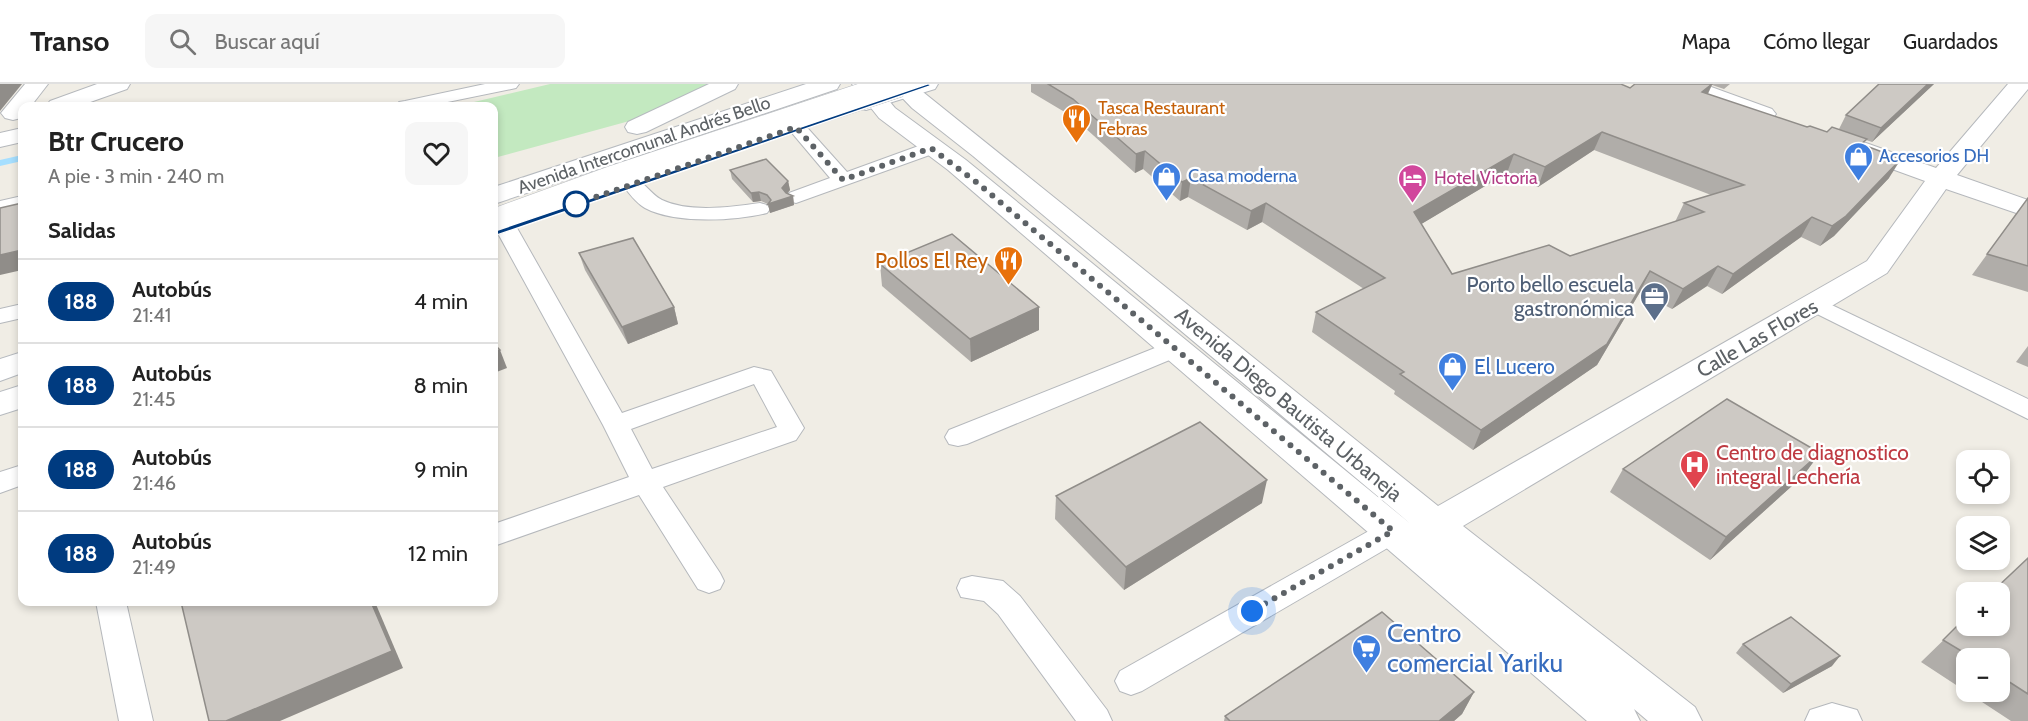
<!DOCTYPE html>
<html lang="es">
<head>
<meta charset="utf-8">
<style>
	:root { --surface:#fff; --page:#f6f6f6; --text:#222; --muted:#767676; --line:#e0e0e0 }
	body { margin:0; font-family:Cabin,sans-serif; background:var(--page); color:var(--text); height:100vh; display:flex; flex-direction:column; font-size:22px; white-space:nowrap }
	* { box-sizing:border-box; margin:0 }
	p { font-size:20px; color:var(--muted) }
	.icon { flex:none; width:33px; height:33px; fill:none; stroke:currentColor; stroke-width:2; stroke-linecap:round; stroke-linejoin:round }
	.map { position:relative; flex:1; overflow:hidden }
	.drawer { position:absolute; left:18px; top:18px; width:480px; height:504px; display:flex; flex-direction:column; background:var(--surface); border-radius:12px; box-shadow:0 3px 9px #0003 }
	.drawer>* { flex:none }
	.badge { padding:0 12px; border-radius:20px; font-size:21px; line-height:39px }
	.buttons { position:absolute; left:1956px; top:366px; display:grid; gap:12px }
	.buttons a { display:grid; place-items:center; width:54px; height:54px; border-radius:12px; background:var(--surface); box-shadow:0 3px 9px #0003; font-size:30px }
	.you { position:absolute; width:30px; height:30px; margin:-15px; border:4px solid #fff; border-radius:50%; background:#1a73e8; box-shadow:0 0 0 9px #1a73e833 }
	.map>.badge { position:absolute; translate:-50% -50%; box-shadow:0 0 0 3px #fff }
	h2 { padding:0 30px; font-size:22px; line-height:54px }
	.round { display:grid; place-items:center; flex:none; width:63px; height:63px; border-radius:12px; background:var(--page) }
	.summary { display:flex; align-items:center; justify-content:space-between; height:102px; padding:0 30px }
	h1 { font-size:28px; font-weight:800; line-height:45px }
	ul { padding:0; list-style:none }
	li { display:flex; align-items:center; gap:18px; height:84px; padding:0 30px; border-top:2px solid var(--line) }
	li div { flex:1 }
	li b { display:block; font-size:22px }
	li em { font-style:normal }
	li .badge { min-width:66px; font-weight:700; text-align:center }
	header { display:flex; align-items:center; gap:36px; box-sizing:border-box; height:84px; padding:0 30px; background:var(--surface); border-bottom:2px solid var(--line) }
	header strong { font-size:28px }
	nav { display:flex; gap:33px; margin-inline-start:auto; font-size:21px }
	.search { width:420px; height:54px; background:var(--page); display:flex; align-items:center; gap:15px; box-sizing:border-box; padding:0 21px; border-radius:12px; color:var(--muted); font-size:22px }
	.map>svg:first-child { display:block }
</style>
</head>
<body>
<header>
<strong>Transo</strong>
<div class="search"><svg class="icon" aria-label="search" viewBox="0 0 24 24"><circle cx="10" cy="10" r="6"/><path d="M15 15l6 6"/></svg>Buscar aquí</div>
<nav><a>Mapa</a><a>Cómo llegar</a><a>Guardados</a></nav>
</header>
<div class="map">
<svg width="2028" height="637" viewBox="0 0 2028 637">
	<rect width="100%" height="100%" fill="#f0ede5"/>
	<polygon fill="#c3e9c0" points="550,0 714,0 644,33 494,74 494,22 457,22"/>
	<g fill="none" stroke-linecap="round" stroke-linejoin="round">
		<polygon fill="#a6dfff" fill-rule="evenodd" points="22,71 22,77 0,82 0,76"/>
		<defs>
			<g id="service">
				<polygon points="485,0 519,0 516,4 428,22 396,22 399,18 405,17"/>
				<polygon points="796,37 803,39 847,88 924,60 938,60 941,64 938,68 796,119 789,117 786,113 789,109 830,94 787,43 789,39"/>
				<path d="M 632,94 C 645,97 650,110 662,116 C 689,129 731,123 760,119 L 767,121 L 770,125 L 767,129 C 735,137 675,140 645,124 C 636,119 628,108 622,100 L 625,96 Z"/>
				<polygon points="22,112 22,124 0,129 0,117"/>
				<path d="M 506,138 L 513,140 L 517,144 L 622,329 L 754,283 L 771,287 L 804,344 L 796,356 L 663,403 L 720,489 L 724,497 L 720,505 L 709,509 L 698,505 L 639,411 L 494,462 L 494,440 L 629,393 L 603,341 L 495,144 L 499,140 ZM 754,300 L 777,343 L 652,385 L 631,345 Z"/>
				<polygon points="1815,213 2028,315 2028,335 1807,225 1803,220 1807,215"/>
				<polygon points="22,220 22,234 0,239 0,225"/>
				<polygon points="1175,256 1184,258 1187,264 1184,270 967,360 958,362 949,360 945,353 949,346"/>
				<polygon points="22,381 22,401 0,409 0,388"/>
				<polygon points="1393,436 1403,439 1407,447 1403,455 1142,607 1131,611 1120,607 1115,597 1120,587 1383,439"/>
				<polygon points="972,492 1003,497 1020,512 1107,626 1112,637 1076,637 998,530 984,517 961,513 957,504 961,495"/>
				<polygon points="96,518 126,518 153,637 119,637"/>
				<polygon points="1832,619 1857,626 1862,637 1805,637 1810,626"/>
			</g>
			<g id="minor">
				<polygon points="25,0 48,0 31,22 22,22 21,34 13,36 5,34 1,29"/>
				<polygon points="97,0 130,0 127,5 79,22 46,22 50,17"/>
				<polygon points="852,0 875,0 895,24 966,76 1412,441 973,72 912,24 889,0 913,0 1438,422 1867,177 1925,97 1848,69 1845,64 1848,59 1857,57 1866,59 1936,84 2008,0 2028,0 2028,5 1957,91 2028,116 2028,133 1946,105 1887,189 1463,442 1695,623 1702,637 1648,637 1634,625 1640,637 1587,637 948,86 879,34"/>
				<polygon points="1671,0 1703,0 1772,25 1776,30 1772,35 1764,37 1756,35 1674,5"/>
				<polygon points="22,44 22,58 0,63 0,49"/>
			</g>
			<g id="secondary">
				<polygon points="709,0 738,0 735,5 646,48 637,50 628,48 625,43 628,38"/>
				<polygon points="806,0 840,0 837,5 494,120 494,103"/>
				<polygon points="903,0 938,0 935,5 866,26 858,24 854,19 858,14"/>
				<polygon points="22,268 22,289 0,297 0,275"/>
				<polygon points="22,301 22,324 0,331 0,308"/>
			</g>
		</defs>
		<use href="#service" stroke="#b5b8bc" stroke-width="2"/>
		<use href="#minor" stroke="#b5b8bc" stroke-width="2"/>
		<use href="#secondary" stroke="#b6babf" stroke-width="2"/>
		<use href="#service" fill="#fff" fill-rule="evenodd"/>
		<use href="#minor" fill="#fff" fill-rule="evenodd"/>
		<use href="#secondary" fill="#fff" fill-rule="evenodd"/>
		<defs>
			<polyline id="secondary-bridge" points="494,138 615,94 899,0"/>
		</defs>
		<use href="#secondary-bridge" stroke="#b6babf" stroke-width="27" stroke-linecap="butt"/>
		<use href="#secondary-bridge" stroke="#fff" stroke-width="26"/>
	</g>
	<g fill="#b0ada9" fill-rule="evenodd">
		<path d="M 1031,0 L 1621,0 L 1630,4 L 1635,0 L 1730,0 L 1724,5 L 1712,1 L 1708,10 L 1807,43 L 1827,48 L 1839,45 L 1846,31 L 1879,0 L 1934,0 L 1872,58 L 1866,56 L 1863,61 L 1889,94 L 1834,152 L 1820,162 L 1801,153 L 1722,210 L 1707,202 L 1672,225 L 1640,208 L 1597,281 L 1473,366 L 1394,310 L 1395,307 L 1312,248 L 1316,228 L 1364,205 L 1262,138 L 1247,146 L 1188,113 L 1180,117 L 1143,85 L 1135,89 L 1073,33 L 1031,8 ZM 1594,66 L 1711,111 L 1684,119 L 1675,138 L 1570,172 L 1452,190 L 1421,140 L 1507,89 L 1538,103 Z"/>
		<polygon points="730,86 788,97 790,106 787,110 793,112 794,121 770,129 768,120 761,117 753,118 732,95"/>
		<polygon points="2028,114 2028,208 1972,191"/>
		<polygon points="579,169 674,223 678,240 628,260 585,186"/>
		<polygon points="880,180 1039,246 971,278 882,202"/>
		<polygon points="2028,262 2028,283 2016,278"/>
		<polygon points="1820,369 1803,392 1710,476 1610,408 1623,385"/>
		<polygon points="1056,412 1262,419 1124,506 1055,435"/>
		<path d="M 2028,474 L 2028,637 L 2011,637 L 1921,578 ZM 1966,574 L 2000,574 L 2000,608 L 1966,608 Z"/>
		<polygon points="1743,560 1832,582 1783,609 1736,569"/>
		<polygon points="1474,608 1462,630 1454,637 1224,637 1225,632"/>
	</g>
	<g fill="#908d89">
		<polygon points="0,0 22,0 0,27"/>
		<polygon points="1712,0 1704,18 1702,8"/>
		<polygon points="1928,0 1934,0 1872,58 1881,44"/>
		<polygon points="1602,48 1594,66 1538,103 1545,83"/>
		<polygon points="1145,67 1143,85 1135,89 1136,70"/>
		<polygon points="1514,70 1507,89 1408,148 1414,128"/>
		<polygon points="1901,75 1889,94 1834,152 1820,162 1832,142"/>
		<polygon points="1191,94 1188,113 1180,117 1182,98"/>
		<polygon points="788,97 790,106 784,113 782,104"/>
		<polygon points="759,108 761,117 753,118 751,109"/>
		<polygon points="793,112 794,121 770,129 768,120"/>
		<polygon points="1266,119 1262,138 1247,146 1251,127"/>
		<polygon points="1812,133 1801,153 1722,210 1733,190"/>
		<polygon points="22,166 22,186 0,191 0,171"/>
		<polygon points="1718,182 1707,202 1672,225 1683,205"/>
		<polygon points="1650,187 1640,208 1597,281 1473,366 1481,346"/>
		<polygon points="674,223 678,240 628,260 622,243"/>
		<polygon points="1039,223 1039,246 971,278 970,255"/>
		<polygon points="500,266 507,284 494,289 494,269"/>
		<polygon points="1820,369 1803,392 1710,476 1726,453"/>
		<polygon points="1267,396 1262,419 1124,506 1126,483"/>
		<polygon points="371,518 375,518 403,584 280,637 226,637"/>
		<polygon points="1840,572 1832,582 1783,609 1791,600"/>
		<polygon points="1474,608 1462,630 1454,637 1439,637"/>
	</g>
	<g fill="#cdc9c4" stroke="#908d89" stroke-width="1.5" fill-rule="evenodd">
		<path d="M 1048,0 L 1621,0 L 1630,4 L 1635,0 L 1712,0 L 1702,8 L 1807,43 L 1810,42 L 1827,48 L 1832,43 L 1867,55 L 1861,60 L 1901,75 L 1846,132 L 1832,142 L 1812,133 L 1733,190 L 1718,182 L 1683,205 L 1650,187 L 1607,260 L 1481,346 L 1400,290 L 1404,288 L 1316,228 L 1385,194 L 1266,119 L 1251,127 L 1191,94 L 1182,98 L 1145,67 L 1136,70 L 1073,15 ZM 1602,48 L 1744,101 L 1684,119 L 1704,128 L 1570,172 L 1549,161 L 1452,190 L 1414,128 L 1514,70 L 1545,83 Z"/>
		<polygon points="1879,0 1928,0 1881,44 1846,31"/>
		<polygon points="766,75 788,97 782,104 786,109 793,112 768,120 771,116 767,111 759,108 751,109 730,86"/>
		<polygon points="2028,114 2028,182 1987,170"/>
		<polygon points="22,119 22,166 0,171 0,124"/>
		<polygon points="952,150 1039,223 970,255 880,180"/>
		<polygon points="633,154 674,223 622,243 579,169"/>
		<polygon points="494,260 500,266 494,269"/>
		<polygon points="1727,315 1820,369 1726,453 1623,385"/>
		<polygon points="1200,338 1267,396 1126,483 1056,412"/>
		<polygon points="2028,474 2028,610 2000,592 2000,574 1973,574 1943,556 1966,533 1966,542 2000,542 2000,508 1992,508"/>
		<polygon points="181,518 371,518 392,567 226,637 209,637"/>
		<polygon points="1382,528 1474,608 1439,637 1230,637 1225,632"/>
		<polygon points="1791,533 1840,572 1791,600 1743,560"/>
	</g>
	<polygon fill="#003b80" stroke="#fff" stroke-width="1.5" points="927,0 930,0 930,2 497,151 489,149"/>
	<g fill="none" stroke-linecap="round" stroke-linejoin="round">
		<polyline stroke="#5d6266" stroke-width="6" stroke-dasharray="0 10.8" points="576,120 796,43 843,96 931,64 975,97 1393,447 1252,527"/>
	</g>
	<defs>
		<symbol id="restaurant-pin" viewBox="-11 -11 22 30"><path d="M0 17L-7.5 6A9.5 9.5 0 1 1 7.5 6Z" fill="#e8710a" stroke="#fff"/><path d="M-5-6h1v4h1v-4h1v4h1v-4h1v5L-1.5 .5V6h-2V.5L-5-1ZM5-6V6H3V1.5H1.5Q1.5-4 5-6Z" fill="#fff"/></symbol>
		<symbol id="shop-pin" viewBox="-11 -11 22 30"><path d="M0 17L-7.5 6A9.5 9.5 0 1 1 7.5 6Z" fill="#3f7fe0" stroke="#fff"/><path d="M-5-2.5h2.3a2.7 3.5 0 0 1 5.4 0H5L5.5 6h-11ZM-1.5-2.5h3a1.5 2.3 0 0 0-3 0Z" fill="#fff"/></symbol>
		<symbol id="hotel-pin" viewBox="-11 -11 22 30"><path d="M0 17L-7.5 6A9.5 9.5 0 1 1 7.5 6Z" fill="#d1479c" stroke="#fff"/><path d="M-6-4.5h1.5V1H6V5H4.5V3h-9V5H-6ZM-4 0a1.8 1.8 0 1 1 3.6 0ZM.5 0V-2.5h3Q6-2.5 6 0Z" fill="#fff"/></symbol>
		<symbol id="office-pin" viewBox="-11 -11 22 30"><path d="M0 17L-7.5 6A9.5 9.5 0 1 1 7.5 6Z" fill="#5c6f8a" stroke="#fff"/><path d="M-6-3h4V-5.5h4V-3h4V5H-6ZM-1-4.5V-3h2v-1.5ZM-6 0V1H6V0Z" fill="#fff"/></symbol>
		<symbol id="hospital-pin" viewBox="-11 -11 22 30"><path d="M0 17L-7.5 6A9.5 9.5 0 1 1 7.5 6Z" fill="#e0444e" stroke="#fff"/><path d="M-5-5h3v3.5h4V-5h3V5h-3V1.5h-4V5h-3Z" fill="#fff"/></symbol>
		<symbol id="supermarket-pin" viewBox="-11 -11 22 30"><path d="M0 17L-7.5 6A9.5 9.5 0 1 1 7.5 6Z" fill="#3f7fe0" stroke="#fff"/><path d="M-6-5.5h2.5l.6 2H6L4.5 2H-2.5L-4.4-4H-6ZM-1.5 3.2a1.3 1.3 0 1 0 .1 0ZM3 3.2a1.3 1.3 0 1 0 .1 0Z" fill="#fff"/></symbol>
	</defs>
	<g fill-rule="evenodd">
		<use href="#restaurant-pin" x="1060" y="18" width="33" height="45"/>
		<use href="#shop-pin" x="1842" y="56" width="33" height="45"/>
		<use href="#shop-pin" x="1150" y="76" width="33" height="45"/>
		<use href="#hotel-pin" x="1396" y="78" width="33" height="45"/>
		<use href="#restaurant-pin" x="992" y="160" width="33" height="45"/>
		<use href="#office-pin" x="1638" y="196" width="33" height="45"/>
		<use href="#shop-pin" x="1436" y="266" width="33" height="45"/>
		<use href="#hospital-pin" x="1678" y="364" width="33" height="45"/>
		<use href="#supermarket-pin" x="1350" y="548" width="33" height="45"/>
	</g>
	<circle fill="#fff" stroke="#003b80" stroke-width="3" cx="576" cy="120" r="12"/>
	<g text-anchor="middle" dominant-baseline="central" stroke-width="4.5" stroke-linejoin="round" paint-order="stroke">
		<g font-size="18" fill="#c56008" stroke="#fff" text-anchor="start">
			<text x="1098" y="24">Tasca Restaurant<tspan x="1098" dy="21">Febras</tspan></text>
		</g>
		<g font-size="18" fill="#5d6266" stroke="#fff">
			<text transform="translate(644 61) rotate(-19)">Avenida Intercomunal Andrés Bello</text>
		</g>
		<g font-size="18" fill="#366cbe" stroke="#fff" text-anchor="start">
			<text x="1879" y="72">Accesorios DH</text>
			<text x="1188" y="92">Casa moderna</text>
		</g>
		<g font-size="18" fill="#b23c85" stroke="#fff" text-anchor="start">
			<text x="1434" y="94">Hotel Victoria</text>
		</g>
		<g font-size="21" fill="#c56008" stroke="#fff" text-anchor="end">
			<text x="988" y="176">Pollos El Rey</text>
		</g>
		<g font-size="21" fill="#4e5e75" stroke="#fff" text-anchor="end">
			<text x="1634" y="200">Porto bello escuela<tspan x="1634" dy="24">gastronómica</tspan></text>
		</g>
		<g font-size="21" fill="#5d6266" stroke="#fff">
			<text transform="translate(1757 254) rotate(-30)">Calle Las Flores</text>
			<text transform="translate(1289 320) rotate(40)">Avenida Diego Bautista Urbaneja</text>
		</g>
		<g font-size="21" fill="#366cbe" stroke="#fff" text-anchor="start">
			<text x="1474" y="282">El Lucero</text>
		</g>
		<g font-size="21" fill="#be3a42" stroke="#fff" text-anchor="start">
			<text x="1716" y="368">Centro de diagnostico<tspan x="1716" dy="24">integral Lechería</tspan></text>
		</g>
		<g font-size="26" fill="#366cbe" stroke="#fff" text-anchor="start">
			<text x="1387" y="549">Centro<tspan x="1387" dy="30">comercial Yariku</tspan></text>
		</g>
	</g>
</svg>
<div class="buttons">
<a><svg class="icon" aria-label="locate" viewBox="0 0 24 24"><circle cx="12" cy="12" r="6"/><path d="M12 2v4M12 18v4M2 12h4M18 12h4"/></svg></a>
<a><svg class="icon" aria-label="layers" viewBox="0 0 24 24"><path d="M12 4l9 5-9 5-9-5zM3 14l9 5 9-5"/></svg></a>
<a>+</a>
<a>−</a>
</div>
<div class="you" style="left:1252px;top:527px"></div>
<section class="drawer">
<div class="summary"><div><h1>Btr Crucero</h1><p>A pie · 3 min · 240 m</p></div><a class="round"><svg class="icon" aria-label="heart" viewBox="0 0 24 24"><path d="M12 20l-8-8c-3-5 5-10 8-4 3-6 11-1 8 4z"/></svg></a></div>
<h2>Salidas</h2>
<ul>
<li><span class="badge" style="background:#003b80;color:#fff">188</span><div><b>Autobús</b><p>21:41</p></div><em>4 min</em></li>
<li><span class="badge" style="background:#003b80;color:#fff">188</span><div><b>Autobús</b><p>21:45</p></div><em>8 min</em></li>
<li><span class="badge" style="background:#003b80;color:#fff">188</span><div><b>Autobús</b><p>21:46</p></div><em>9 min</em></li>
<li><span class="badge" style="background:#003b80;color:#fff">188</span><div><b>Autobús</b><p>21:49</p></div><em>12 min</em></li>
</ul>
</section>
</div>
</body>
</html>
